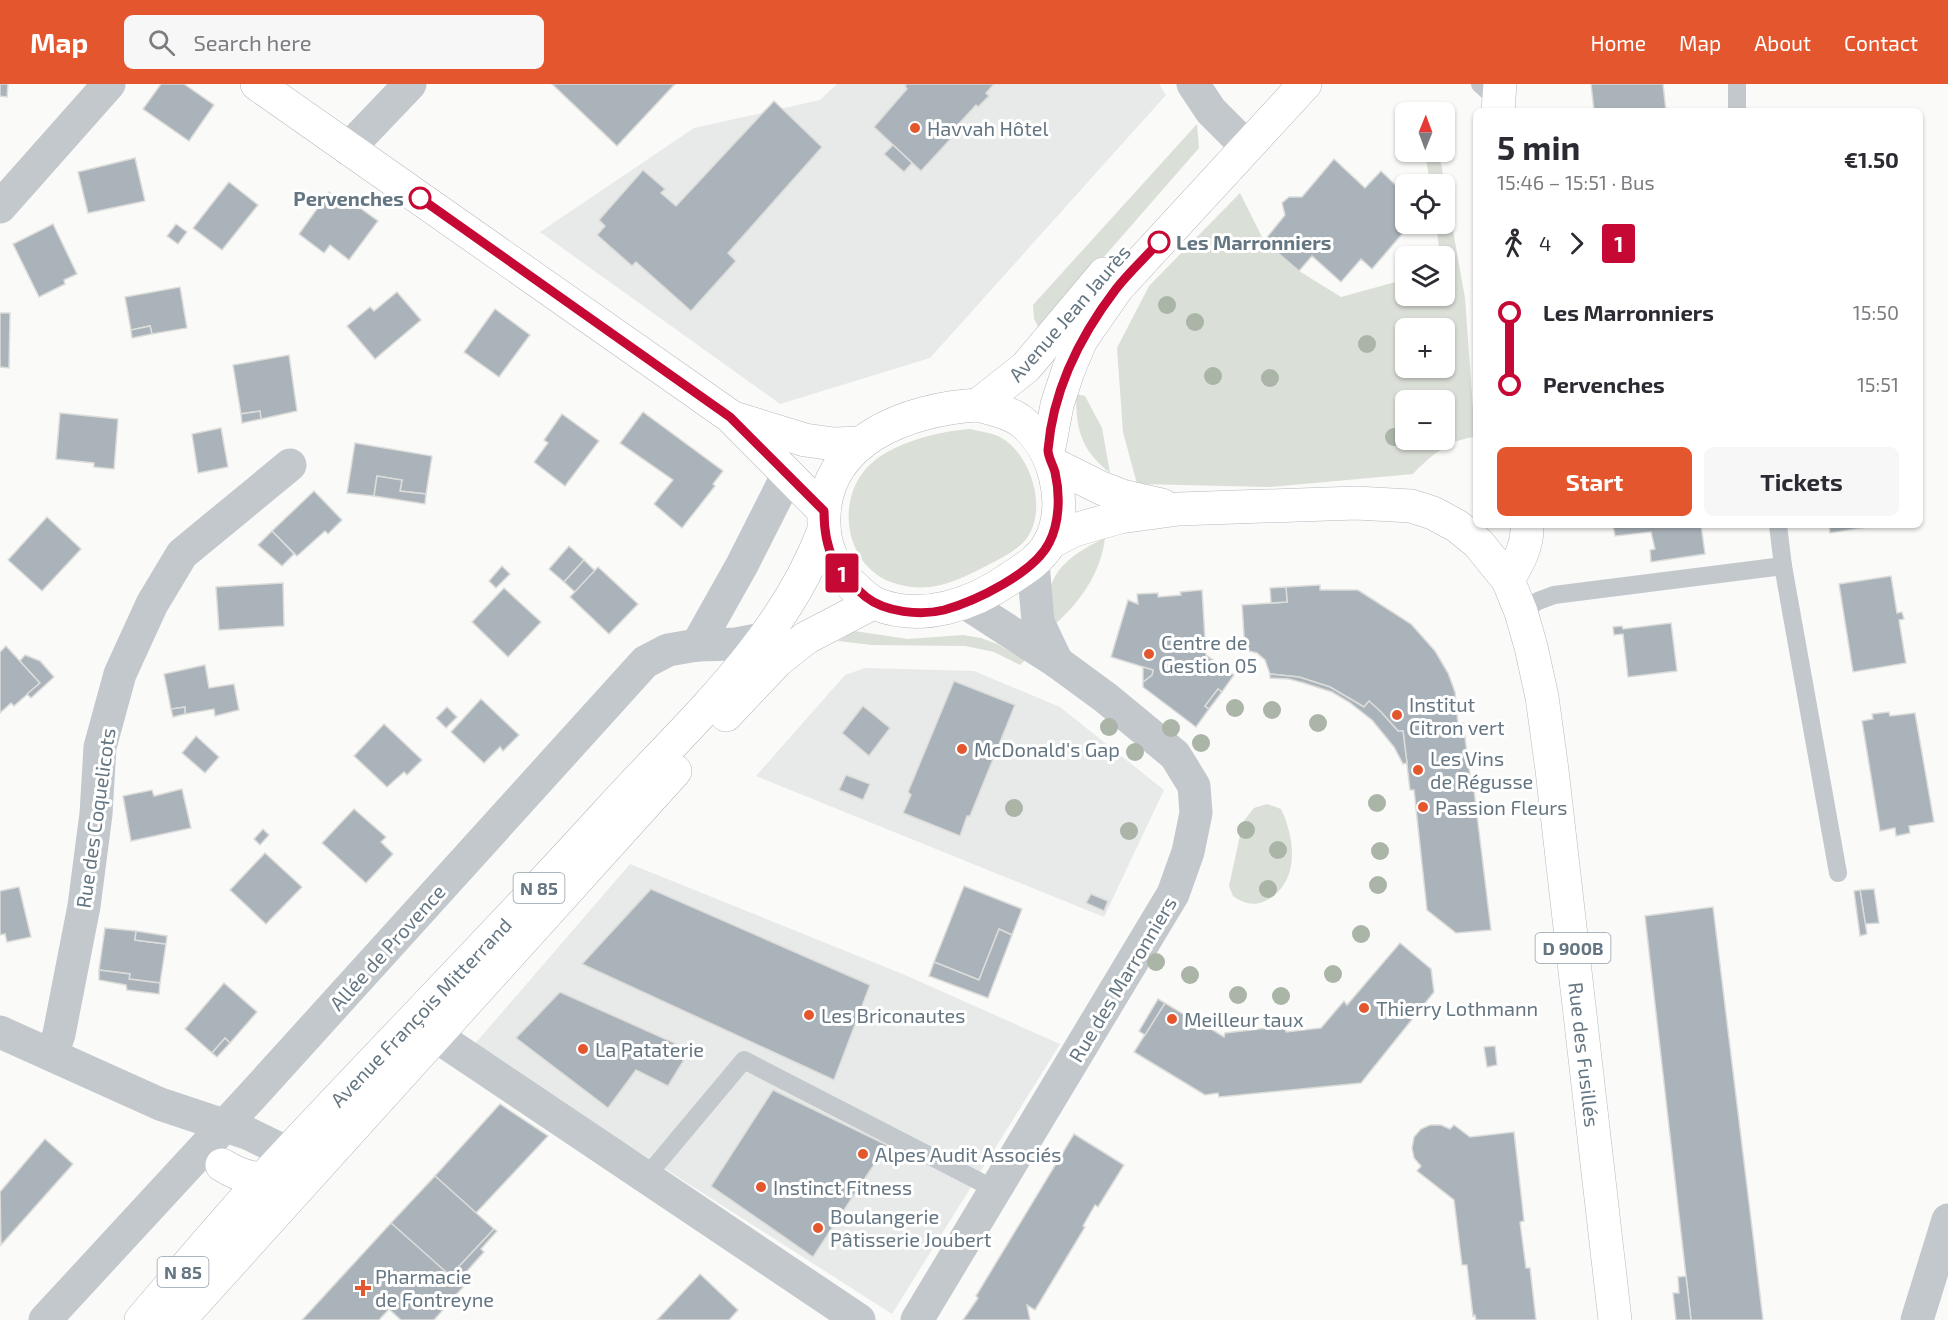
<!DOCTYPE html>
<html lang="en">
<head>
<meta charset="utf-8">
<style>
	:root { --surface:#fff; --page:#f7f7f7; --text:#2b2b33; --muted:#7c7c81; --accent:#e4572e }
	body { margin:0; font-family:"Exo 2",sans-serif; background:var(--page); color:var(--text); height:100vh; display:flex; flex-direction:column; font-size:22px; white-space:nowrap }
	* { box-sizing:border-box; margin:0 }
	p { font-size:20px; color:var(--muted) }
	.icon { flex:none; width:33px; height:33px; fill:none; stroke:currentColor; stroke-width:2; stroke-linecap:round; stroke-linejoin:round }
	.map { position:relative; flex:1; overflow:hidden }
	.details { position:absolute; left:1473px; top:24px; width:450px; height:420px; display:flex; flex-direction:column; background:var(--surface); border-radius:9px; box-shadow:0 2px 4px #0004 }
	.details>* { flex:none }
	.badge { padding:0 12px; border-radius:4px; font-size:21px; line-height:39px }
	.needle { width:39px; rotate:1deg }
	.fabs { position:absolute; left:1395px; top:18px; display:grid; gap:12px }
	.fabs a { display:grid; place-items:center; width:60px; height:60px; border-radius:9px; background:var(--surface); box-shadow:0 2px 4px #0004; font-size:30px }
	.map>.badge { position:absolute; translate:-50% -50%; box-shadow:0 0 0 3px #fff }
	.legs { display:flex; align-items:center; gap:9px; height:66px; padding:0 24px; font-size:20px }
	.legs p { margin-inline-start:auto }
	.head { display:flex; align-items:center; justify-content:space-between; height:102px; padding:0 24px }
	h1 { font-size:33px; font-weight:700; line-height:45px }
	.cta { display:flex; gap:12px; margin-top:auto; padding:12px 24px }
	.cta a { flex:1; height:69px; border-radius:9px; background:var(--accent); color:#fff; font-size:24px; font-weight:700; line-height:69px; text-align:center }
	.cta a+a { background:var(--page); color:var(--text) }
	ul { padding:0 24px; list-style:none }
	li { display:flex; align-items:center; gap:21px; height:72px; font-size:22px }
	li i { display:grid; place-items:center; width:9px; height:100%; margin:0 8px; background:currentColor }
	li i::after { content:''; width:15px; height:15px; margin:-8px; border:4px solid; border-radius:50%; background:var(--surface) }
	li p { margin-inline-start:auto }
	li:first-child i { background:linear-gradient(#0000 50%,currentColor 0) }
	li:last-child i { background:linear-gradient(currentColor 50%,#0000 0) }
	header { display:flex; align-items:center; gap:36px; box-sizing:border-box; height:84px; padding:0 30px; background:var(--accent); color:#fff }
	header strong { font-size:28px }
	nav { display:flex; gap:33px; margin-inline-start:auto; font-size:21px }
	.search { width:420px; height:54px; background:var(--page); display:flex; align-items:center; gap:15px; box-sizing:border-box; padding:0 21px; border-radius:9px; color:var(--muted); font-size:22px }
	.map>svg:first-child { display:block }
</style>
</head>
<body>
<header>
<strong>Map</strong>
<div class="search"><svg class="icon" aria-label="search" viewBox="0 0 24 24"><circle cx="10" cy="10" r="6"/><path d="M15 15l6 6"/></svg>Search here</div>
<nav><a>Home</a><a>Map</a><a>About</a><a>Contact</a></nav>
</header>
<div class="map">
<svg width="1948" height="1236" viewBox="0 0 1948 1236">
	<rect width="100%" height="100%" fill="#fafaf8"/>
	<g fill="#e8e9e9">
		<polygon points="837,0 1159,0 1166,11 930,274 780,320 540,148 694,44 820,16"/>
		<polygon points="865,584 974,587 1060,623 1164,706 1104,833 756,692 845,591"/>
		<polygon points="630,780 905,891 1060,960 892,1230 473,962"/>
	</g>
	<g fill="#dadfd7" fill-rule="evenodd">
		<polygon points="1197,40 1199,64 1040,246 1034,235 1033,221"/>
		<path d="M 1425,68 L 1439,68 L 1465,214 L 1475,353 C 1450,355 1429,373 1413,390 L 1269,403 L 1137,400 L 1123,348 L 1117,264 L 1149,202 L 1240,109 L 1264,157 L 1299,187 L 1341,213 L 1399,197 L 1405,203 L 1406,212 L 1415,212 L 1423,219 L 1446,212 L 1444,172 L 1440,172 L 1436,140 L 1444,140 L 1444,100 L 1430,100 ZM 1406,244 L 1444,244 L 1444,284 L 1406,284 ZM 1406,316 L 1444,316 L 1444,356 L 1406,356 Z"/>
		<path d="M 1076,310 L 1085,312 L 1102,344 L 1110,389 C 1081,366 1076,346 1076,310 Z"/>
		<path d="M 970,345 C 981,348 996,349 1005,356 C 1032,375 1047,425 1027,454 C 1018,466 1003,473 990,480 C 957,497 930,512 891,498 C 843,480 834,410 873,378 C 896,358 940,347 970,345 Z"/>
		<path d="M 1105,454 C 1101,489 1079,520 1053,542 C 1052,535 1049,526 1049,518 C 1048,484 1078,467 1105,454 Z"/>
		<polygon points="854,547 908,555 963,551 981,554 997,560 1025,576 1020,581 994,568 965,562 872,561 838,557"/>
		<path d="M 1267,720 L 1281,725 C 1295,754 1300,796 1269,815 C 1256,823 1244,820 1233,812 L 1229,802 L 1243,738 L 1254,724 Z"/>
	</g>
	<g fill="#aab3b9" stroke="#dcdcda" stroke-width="1.5">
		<polygon points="0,0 8,0 7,13 0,12"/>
		<polygon points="161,0 184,0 214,21 189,57 143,25"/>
		<polygon points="552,0 675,0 617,62"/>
		<polygon points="907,0 994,0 986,9 989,12 978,23 976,21 954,45 957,48 921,87 874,43 907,5 905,2"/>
		<polygon points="1591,0 1663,0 1666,27 1594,27"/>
		<polygon points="774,17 822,63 728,169 736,177 691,227 636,178 632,182 597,151 605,142 599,136 643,86 665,105 661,109 676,122"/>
		<polygon points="893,61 912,79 904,88 884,70"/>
		<polygon points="135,74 145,117 88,129 78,88"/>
		<polygon points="1334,75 1365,104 1381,87 1406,111 1406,126 1399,134 1408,143 1372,185 1361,175 1341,198 1312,172 1299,187 1264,157 1285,131 1282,119 1289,113 1302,113"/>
		<polygon points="229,98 258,121 222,166 193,144"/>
		<polygon points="329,108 349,122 353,119 378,137 349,176 330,161 324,169 299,150"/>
		<polygon points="53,140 77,190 64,196 65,200 39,213 13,160"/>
		<polygon points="176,140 187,148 178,160 167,152"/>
		<polygon points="180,203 187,244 152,250 150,242 131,246 125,213"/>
		<polygon points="397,208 421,236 375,275 347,242 370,223 374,227"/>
		<polygon points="495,225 530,251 499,293 464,268"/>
		<polygon points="0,229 10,229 9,284 0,283"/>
		<polygon points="150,242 152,250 132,254 131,246"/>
		<polygon points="289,271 297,327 261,335 260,327 241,330 233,281"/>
		<polygon points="260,327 261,335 242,339 241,330"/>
		<polygon points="643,328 723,387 713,400 715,402 682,444 654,420 673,396 620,359"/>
		<polygon points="60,329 118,335 114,385 94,383 94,379 56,375"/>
		<polygon points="562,330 599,357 565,402 534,378 548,359 544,356"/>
		<polygon points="221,344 228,383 198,389 192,350"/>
		<polygon points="355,359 432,372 426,410 400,407 402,396 377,392 374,412 347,409"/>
		<polygon points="377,392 402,396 400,407 426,410 425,420 374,412"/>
		<polygon points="314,407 342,436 328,450 325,447 297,472 272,447"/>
		<polygon points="47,433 81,465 42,507 8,476"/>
		<polygon points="1613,441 1701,441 1705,470 1651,478 1650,466 1655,465 1651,448 1615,452"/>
		<polygon points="1829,441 1879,441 1830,449"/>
		<polygon points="272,447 294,470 282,482 258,461"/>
		<polygon points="569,462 584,476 564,498 549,485"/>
		<polygon points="584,476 595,487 575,508 564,498"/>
		<polygon points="502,482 510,490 496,504 489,497"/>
		<polygon points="598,483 638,520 609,550 570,513"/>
		<polygon points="1891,492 1897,529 1902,528 1904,535 1899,536 1906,579 1853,588 1839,500"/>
		<polygon points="283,499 284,542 219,546 216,503"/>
		<polygon points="1320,501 1320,506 1358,506 1411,540 1435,567 1448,589 1455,608 1458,640 1463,639 1471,698 1473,698 1491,846 1456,849 1427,826 1414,706 1410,706 1403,647 1398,647 1381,628 1369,617 1364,623 1330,603 1299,593 1270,590 1265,576 1257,569 1245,566 1242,521 1287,518 1286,503"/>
		<polygon points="1286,503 1287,518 1271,519 1270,504"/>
		<polygon points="504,504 541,538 508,573 472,538"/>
		<polygon points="1202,506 1206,571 1234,591 1222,608 1218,605 1205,622 1209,625 1196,643 1143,603 1143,598 1152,591 1153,586 1111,573 1128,516 1138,520 1137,510 1158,509 1158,513 1181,511 1180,508"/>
		<polygon points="1671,539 1677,587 1628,593 1623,550 1614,551 1613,543 1622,542 1623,545"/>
		<polygon points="6,562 40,599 14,622 11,619 0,629 0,568"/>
		<polygon points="25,571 40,577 54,593 31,614 27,610 40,599 20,577"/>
		<polygon points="205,581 209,604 234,600 239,626 215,632 214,625 185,630 185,623 171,625 164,590"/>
		<polygon points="1143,583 1153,586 1152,591 1143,598"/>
		<polygon points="1270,590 1299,593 1330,603 1364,623 1369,617 1381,628 1398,647 1403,647 1407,679 1403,680 1394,663 1372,636 1349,618 1332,608 1304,599 1289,595 1270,594"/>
		<polygon points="954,597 1015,621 970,732 967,732 960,752 903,729 911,711 908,708"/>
		<polygon points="1218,605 1222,608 1209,625 1205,622"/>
		<polygon points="481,615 519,651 503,667 500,663 484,679 451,648"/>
		<polygon points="863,622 890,644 869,672 842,649"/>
		<polygon points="185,623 185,630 173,633 171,625"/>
		<polygon points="447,623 457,633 446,644 436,634"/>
		<polygon points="1889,628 1890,632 1915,629 1934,738 1909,742 1910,749 1896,752 1895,744 1880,747 1862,637 1873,635 1872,630"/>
		<polygon points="384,640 422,676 407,691 404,688 387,703 354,672"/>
		<polygon points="196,652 219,673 205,689 182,669"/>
		<polygon points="846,691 870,700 863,716 839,706"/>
		<polygon points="182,705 191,744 131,757 123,712 152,706 154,712"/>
		<polygon points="354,725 386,753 381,758 393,770 366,799 322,759"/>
		<polygon points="263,745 269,751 260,761 254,755"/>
		<polygon points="265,769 302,803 266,840 230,806"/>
		<polygon points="964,802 1022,825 1012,851 999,845 979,896 934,878"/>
		<polygon points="19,803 31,853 7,858 5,850 0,851 0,807"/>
		<polygon points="651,805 870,901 834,996 582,880"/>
		<polygon points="1874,805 1879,839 1865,840 1860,806"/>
		<polygon points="1860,806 1867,850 1860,852 1854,807"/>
		<polygon points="1091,810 1108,817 1104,827 1086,819"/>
		<polygon points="1713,823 1754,1160 1763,1236 1691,1236 1645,832"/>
		<polygon points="105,844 136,847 135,856 166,860 160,899 129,895 130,890 99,886"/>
		<polygon points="999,845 1012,851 988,914 929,892 934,878 979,896"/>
		<polygon points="136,847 167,852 166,860 135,856"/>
		<polygon points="1400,859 1431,885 1434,908 1361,999 1219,1013 1218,1009 1205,1011 1134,968 1165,919 1196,938 1197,936 1224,953 1225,949 1285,942 1286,948 1321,944 1344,917 1347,921"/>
		<polygon points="99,886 130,890 129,895 160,899 159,910 127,906 126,901 99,896"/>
		<polygon points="224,899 257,928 230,959 225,954 212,969 185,945"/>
		<polygon points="560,908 690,966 668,1002 636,986 608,1024 516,954"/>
		<polygon points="1158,915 1165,919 1145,951 1139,947"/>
		<polygon points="225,954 230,959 217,973 212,969"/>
		<polygon points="1495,962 1497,981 1487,983 1484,963"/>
		<polygon points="773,1006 887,1061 813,1173 711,1102"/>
		<polygon points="500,1020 548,1052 476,1129 435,1092"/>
		<polygon points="1430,1041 1441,1041 1450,1045 1454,1041 1470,1053 1514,1048 1524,1137 1520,1138 1526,1184 1530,1184 1536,1236 1476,1236 1475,1231 1473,1232 1467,1181 1462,1181 1454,1116 1417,1087 1421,1082 1414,1074 1412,1064 1414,1053 1421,1045"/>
		<polygon points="1074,1050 1124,1081 1098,1123 1095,1121 1083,1142 1085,1143 1035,1226 1027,1221 1030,1236 963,1236 978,1214 976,1212"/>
		<polygon points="45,1055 73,1080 1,1161 0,1108"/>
		<polygon points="435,1092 494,1145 450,1192 391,1139"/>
		<polygon points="391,1139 463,1203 434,1236 401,1236 389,1225 379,1236 302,1236"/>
		<polygon points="494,1145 497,1147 481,1165 484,1168 467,1187 473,1192 463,1203 450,1192"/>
		<polygon points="700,1190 738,1226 729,1236 657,1236"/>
		<polygon points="1686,1192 1691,1236 1676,1236 1673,1209 1679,1209 1678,1193"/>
	</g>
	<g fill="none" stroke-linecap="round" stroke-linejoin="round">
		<defs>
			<g id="secondary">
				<polyline points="257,0 730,332 824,427"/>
				<polyline points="737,335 805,356 834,360 862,359"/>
			</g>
			<g id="primary">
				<polyline points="1498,27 1500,0"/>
				<path d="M 978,321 C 992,325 1009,328 1021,337 C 1055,363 1070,421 1049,460 C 1040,475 1026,484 1012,493 C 973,521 922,538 876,520 C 867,516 858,507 851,500 C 834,485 824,462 824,440 C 821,356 908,325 978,321 Z"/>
				<polyline points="978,321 1026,283 1104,190"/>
				<polyline points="1048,369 1057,321 1068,287 1081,256 1117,204 1305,0"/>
				<polyline points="1053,380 1101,404 1122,412 1162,421"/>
				<path id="s1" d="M 1049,459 L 1074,446 L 1120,433 L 1179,425 L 1356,419 L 1411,422 L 1433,429 L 1457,442 L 1478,459 L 1508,496 L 1521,528 L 1531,563 L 1542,613 L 1552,686 L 1615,1236"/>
				<path d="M 1508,496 C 1518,479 1528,462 1527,441"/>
				<polyline points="726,631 777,577 806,554 873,519"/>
				<path d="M 222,1081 C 243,1094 259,1097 283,1094"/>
				<path id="s2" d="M 141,1236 C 189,1180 236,1123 287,1069 C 393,955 503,844 608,728 C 687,641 782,559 824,446"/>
				<polyline points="179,1236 675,687"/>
			</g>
		</defs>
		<use href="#secondary" stroke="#b3babf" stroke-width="34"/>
		<use href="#primary" stroke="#b5babe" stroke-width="34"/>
		<g stroke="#c3c8cc" stroke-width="18">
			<polyline points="1480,0 1499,17"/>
			<polyline points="1737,27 1737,0"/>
			<polyline points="1778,441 1783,482 1838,789"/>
			<polyline points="1521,528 1538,517 1554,511 1783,482"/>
			<polyline points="646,1093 744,976 996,1106"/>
		</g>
		<g stroke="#c3c8cc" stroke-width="33">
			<polyline points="1193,0 1211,27 1247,63"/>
			<polyline points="348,65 410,0"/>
			<polyline points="0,123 109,0"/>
			<polyline points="697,561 742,481 788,390"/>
			<polyline points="0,948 160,1020 247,1049 280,1065 290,1079 288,1094 285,1097"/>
			<polyline points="436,952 859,1236"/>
			<polyline points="52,971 59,950 84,822 96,730 100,663 120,590 152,520 182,470 290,381"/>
			<polyline points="45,1236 251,1013 645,578 668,566 697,561 736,560 762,555"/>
			<polyline points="1917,1236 1948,1136"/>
		</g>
		<g stroke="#c3c8cc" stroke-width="33">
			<polyline points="1033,479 1038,538 1057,578"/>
			<polyline points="917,1236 1173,810 1188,768 1196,729 1194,702 1175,671 1106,614 1057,578 964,518"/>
		</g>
		<use href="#secondary" stroke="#fff" stroke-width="33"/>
		<use href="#primary" stroke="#fff" stroke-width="33"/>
	</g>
	<g fill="#aab4a7">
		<circle cx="1167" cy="221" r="9"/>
		<circle cx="1195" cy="238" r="9"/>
		<circle cx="1367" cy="260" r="9"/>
		<circle cx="1213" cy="292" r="9"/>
		<circle cx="1270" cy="294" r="9"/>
		<circle cx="1394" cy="353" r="9"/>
		<circle cx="1235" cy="624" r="9"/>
		<circle cx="1272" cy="626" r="9"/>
		<circle cx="1318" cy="639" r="9"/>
		<circle cx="1109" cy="643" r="9"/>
		<circle cx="1171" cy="644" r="9"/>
		<circle cx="1201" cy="659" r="9"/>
		<circle cx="1135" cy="668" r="9"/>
		<circle cx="1377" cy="719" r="9"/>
		<circle cx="1014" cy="724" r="9"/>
		<circle cx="1246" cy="746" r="9"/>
		<circle cx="1129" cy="747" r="9"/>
		<circle cx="1278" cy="766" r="9"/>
		<circle cx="1380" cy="767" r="9"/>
		<circle cx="1378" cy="801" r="9"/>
		<circle cx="1268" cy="805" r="9"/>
		<circle cx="1361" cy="850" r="9"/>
		<circle cx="1156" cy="878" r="9"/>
		<circle cx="1333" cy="890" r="9"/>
		<circle cx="1190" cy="891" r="9"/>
		<circle cx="1238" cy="911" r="9"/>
		<circle cx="1281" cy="912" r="9"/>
	</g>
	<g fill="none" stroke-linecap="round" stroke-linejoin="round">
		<defs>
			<path id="line-1" d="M 420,114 L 730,333 L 824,427 C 824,467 835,487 866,513 C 885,528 920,532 944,526 C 976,517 1034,489 1049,459 C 1060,438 1060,410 1055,388 C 1053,381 1048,373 1048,366 C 1053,306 1080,252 1116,205 C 1129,188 1145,174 1159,158"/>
		</defs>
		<use href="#line-1" stroke="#fff" stroke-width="14"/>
		<use href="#line-1" stroke="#c60835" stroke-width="9"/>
	</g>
	<g fill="#e4572e" stroke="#fff" stroke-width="2">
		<circle cx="915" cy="44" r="6"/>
		<circle cx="1149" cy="570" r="6"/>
		<circle cx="1397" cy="631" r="6"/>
		<circle cx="962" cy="665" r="6"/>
		<circle cx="1418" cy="686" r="6"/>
		<circle cx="1423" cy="723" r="6"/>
		<circle cx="1364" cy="924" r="6"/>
		<circle cx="809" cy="931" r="6"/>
		<circle cx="1172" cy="935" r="6"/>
		<circle cx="583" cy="965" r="6"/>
		<circle cx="863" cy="1070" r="6"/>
		<circle cx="761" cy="1103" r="6"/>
		<circle cx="818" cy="1144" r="6"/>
		<path d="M360 1195h6v6h6v6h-6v6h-6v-6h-6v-6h6z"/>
	</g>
	<g fill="#fff" stroke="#c60835" stroke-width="3">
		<circle cx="420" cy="114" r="10"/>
		<circle cx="1159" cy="158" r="10"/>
	</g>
	<g text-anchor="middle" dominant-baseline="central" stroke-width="6" stroke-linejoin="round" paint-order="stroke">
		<g fill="#fff" stroke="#939fa8" stroke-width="1.5">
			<rect x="513.5" y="789" width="51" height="30" rx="4.5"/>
			<rect x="1535.5" y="849" width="75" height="30" rx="4.5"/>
			<rect x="157.5" y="1173" width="51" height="30" rx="4.5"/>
		</g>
		<g font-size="18" font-weight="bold" fill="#657683">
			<text x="539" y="804">N 85</text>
			<text x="1573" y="864">D 900B</text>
			<text x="183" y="1188">N 85</text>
		</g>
		<g font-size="20" fill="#657683" stroke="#fff" text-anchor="start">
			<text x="927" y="44">Havvah Hôtel</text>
			<text x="1161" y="558">Centre de<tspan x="1161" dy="23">Gestion 05</tspan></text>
			<text x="1409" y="620">Institut<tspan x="1409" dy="23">Citron vert</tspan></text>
			<text x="974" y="665">McDonald's Gap</text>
			<text x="1430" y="674">Les Vins<tspan x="1430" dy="23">de Régusse</tspan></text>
			<text x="1435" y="723">Passion Fleurs</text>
			<text x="1376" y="924">Thierry Lothmann</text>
			<text x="821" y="931">Les Briconautes</text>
			<text x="1184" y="935">Meilleur taux</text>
			<text x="595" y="965">La Pataterie</text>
			<text x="875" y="1070">Alpes Audit Associés</text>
			<text x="773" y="1103">Instinct Fitness</text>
			<text x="830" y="1132">Boulangerie<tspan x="830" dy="23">Pâtisserie Joubert</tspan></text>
			<text x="375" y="1192">Pharmacie<tspan x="375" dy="23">de Fontreyne</tspan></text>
		</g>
		<g font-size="20" font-weight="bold" fill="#657683" stroke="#fff" text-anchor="end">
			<text x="404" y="114">Pervenches</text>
			<text x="1176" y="158" text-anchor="start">Les Marronniers</text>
		</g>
		<g font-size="20" fill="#657683" stroke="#fff">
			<text transform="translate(1069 229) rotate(-49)">Avenue Jean Jaurès</text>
			<text transform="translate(95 734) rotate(-82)">Rue des Coquelicots</text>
			<text transform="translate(387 863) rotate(-48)">Allée de Provence</text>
			<text transform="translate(1122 895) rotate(-59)">Rue des Marronniers</text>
			<text stroke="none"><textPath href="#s2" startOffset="416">Avenue François Mitterrand</textPath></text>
			<text stroke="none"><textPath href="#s1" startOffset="975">Rue des Fusillés</textPath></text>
		</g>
	</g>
</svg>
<div class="fabs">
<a><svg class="needle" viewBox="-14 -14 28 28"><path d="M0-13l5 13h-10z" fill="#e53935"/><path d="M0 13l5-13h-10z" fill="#7c7c81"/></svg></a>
<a><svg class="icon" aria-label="locate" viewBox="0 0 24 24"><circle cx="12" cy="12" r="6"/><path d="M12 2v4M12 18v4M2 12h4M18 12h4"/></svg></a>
<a><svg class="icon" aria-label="layers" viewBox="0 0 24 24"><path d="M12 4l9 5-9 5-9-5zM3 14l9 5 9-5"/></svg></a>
<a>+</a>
<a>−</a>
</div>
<b class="badge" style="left:842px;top:489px;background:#c60835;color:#fff">1</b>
<section class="details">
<div class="head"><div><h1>5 min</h1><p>15:46 – 15:51 · Bus</p></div><b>€1.50</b></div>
<div class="legs"><svg class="icon" aria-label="walk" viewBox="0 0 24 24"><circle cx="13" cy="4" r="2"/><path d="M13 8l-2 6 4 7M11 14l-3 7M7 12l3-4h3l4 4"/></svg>4<svg class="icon" aria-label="forward" viewBox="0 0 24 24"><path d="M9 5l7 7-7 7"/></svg><b class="badge" style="background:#c60835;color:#fff">1</b></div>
<ul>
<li><i style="color:#c60835"></i><b>Les Marronniers</b><p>15:50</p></li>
<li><i style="color:#c60835"></i><b>Pervenches</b><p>15:51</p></li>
</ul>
<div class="cta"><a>Start</a><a>Tickets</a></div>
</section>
</div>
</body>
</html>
